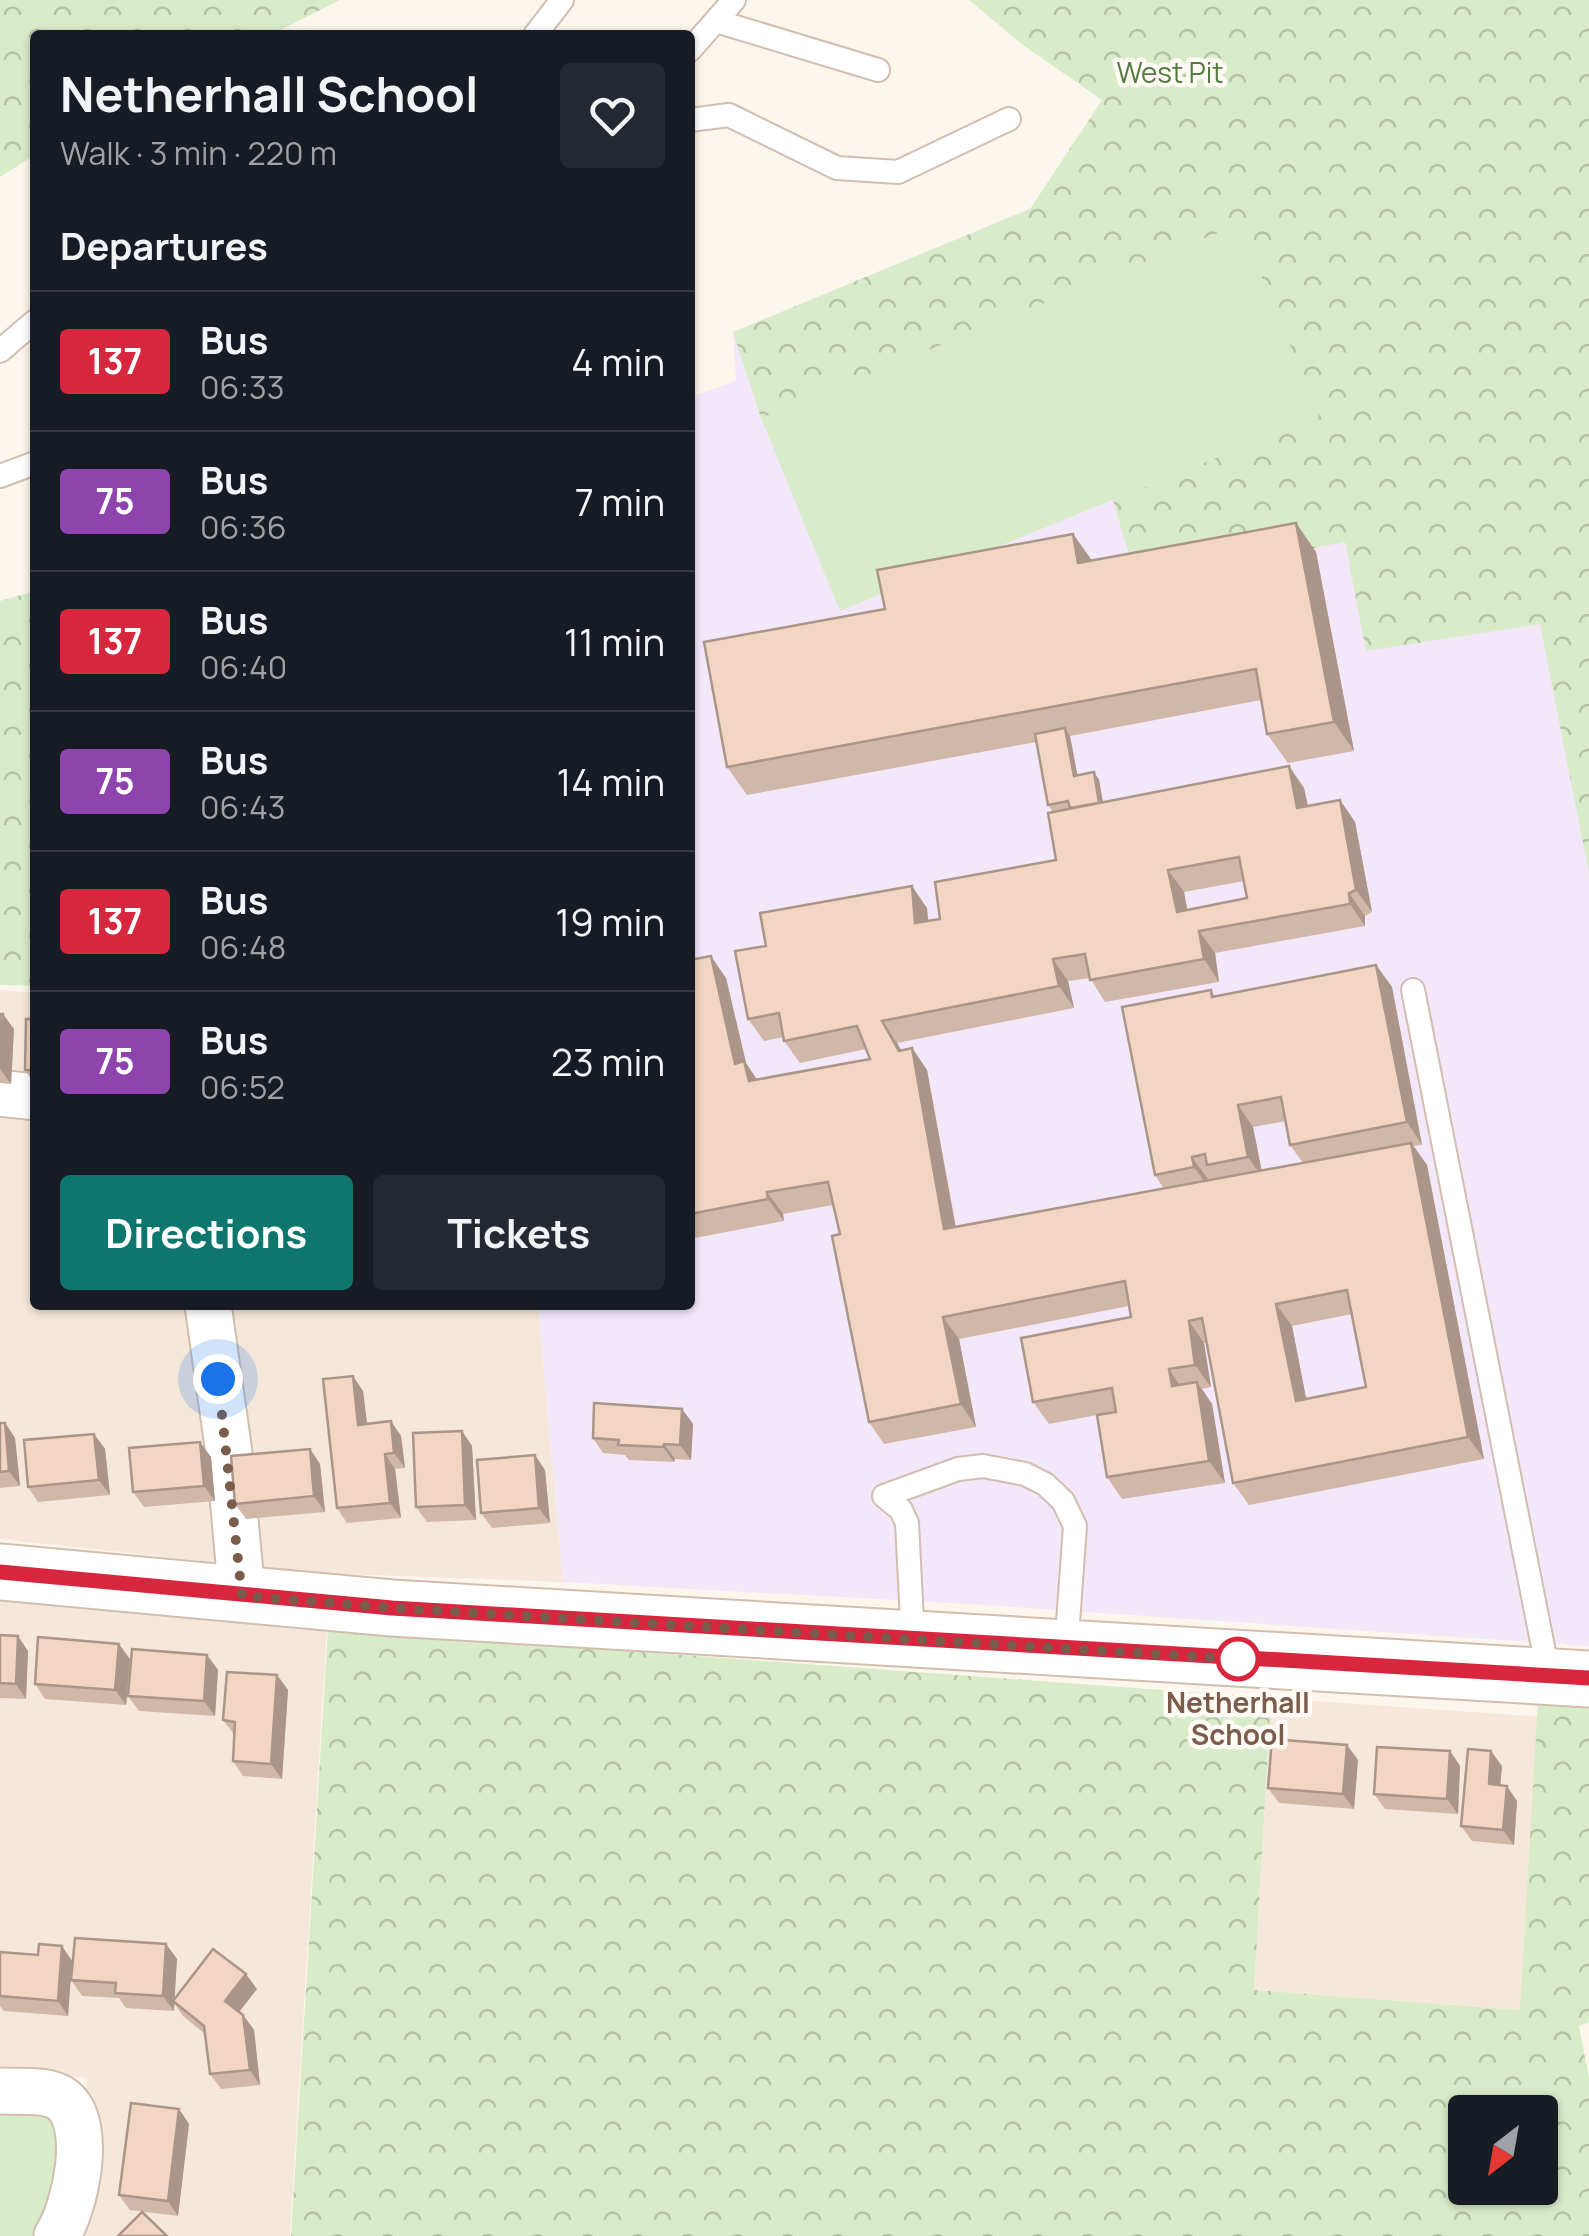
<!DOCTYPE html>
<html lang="en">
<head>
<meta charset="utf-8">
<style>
	:root { --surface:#171b24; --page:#242831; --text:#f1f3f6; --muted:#9ea1a6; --line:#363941; --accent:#0f766e }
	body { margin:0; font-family:Manrope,sans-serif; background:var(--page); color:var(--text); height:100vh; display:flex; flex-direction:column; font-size:38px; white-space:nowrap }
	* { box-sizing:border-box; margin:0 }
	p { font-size:32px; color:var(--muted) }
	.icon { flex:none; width:55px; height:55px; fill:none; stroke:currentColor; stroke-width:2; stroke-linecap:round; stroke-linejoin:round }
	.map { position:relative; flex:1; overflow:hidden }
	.sheet { position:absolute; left:30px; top:30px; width:665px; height:1280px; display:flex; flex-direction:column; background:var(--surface); border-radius:10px; box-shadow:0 2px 8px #0004 }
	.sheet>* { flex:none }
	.badge { padding:0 20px; border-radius:8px; font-size:35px; line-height:65px }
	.needle { width:65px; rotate:211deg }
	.fabs { position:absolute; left:1448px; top:2095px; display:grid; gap:20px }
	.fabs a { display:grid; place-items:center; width:110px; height:110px; border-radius:10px; background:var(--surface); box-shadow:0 2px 8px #0004; font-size:50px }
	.you { position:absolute; width:50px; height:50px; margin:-25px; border:8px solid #fff; border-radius:50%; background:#1a73e8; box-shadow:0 0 0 15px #1a73e833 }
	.map>.badge { position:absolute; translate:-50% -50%; box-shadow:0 0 0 5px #fff }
	h2 { padding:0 30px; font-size:38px; line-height:90px }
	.round { display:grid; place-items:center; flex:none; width:105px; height:105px; border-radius:10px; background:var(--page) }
	.head { display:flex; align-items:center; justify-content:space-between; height:170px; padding:0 30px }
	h1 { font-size:48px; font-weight:700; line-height:75px }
	.primary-button { display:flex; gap:20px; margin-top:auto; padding:20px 30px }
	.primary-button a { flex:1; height:115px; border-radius:10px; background:var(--accent); color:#fff; font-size:40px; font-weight:700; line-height:115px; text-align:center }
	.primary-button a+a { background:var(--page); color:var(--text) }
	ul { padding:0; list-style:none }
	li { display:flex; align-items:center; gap:30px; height:140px; padding:0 30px; border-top:2px solid var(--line) }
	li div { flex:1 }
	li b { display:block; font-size:38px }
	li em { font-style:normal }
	li .badge { min-width:110px; font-weight:700; text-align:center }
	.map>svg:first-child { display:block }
</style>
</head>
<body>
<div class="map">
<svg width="1589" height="2236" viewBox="0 0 1589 2236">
	<defs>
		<pattern id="forest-crowns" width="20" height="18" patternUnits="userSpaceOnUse" patternTransform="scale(2.5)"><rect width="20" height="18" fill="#d8ecc9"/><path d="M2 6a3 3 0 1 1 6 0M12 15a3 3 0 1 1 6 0" fill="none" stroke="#b4c2a5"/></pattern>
	</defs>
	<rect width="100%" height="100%" fill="#fdf6ec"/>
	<g fill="#f5e8da">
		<polygon points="0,990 35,993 35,1305 538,1305 563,1582 314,1573 0,1539"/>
		<polygon points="0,1601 327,1629 290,2236 71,2236 83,2224 87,2078 0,2071"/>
		<polygon points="1271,1698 1589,1720 1521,2010 1254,1990"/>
	</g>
	<polygon fill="#f3e8fa" points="1589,0 1589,1646 969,1604 563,1582 538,1305 690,1305 690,397 736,381 733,332 1224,128"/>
	<g fill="#d8ecc9">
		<polygon points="1240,224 1319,416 840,611 761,418"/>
		<polygon points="0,2100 61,2114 62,2204 36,2236 0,2236"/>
	</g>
	<g fill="url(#forest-crowns)" fill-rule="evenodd">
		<polygon points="0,0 340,0 271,35 35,35 35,155 0,177"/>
		<polygon points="969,0 1589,0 1589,874 1540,624 1366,651 1345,542 1137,582 1113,500 1319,416 1240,224 761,418 733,332 1030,209 1102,100 1023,45"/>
		<polygon points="35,591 35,986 0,985 0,601"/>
		<path d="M 328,1629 L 1271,1698 L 1254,1990 L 1520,2010 L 1538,1701 L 1589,1704 L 1589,2022 L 1579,2026 L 1589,2078 L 1589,2236 L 291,2236 ZM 1465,2112 L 1540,2112 L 1540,2188 L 1465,2188 Z"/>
	</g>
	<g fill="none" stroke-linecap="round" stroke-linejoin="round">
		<defs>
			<g id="service">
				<polyline points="716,21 878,70"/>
				<polyline points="535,35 562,0"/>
				<polyline points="690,50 734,0"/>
				<polyline points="690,120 729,115 837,168 898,172 1009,119"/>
				<polyline points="0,351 35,321"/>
				<polyline points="0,476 35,463"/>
				<polyline points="1413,990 1549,1677"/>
				<polyline points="913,1640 907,1523 901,1510 884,1496 958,1469 983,1466 1025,1474 1045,1484 1063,1501 1075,1526 1066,1650"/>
			</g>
			<g id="minor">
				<polyline points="0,1093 35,1097"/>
				<polyline points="208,1305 229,1453 242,1596"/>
				<path d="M 0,2091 C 18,2092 48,2088 63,2100 C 94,2125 75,2208 57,2236"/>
			</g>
			<polyline id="tertiary" points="0,1572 392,1608 1589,1679"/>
		</defs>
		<use href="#service" stroke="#d1beb0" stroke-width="26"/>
		<use href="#minor" stroke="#d1beb0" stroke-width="49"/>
		<use href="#tertiary" stroke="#d1beb0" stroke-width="59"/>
		<use href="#service" stroke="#fff" stroke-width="22"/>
		<use href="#minor" stroke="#fff" stroke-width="45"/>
		<use href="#tertiary" stroke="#fff" stroke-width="55"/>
	</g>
	<g fill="#d1b7a8" fill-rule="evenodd">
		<path d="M 1296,523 L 1316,552 L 1354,751 L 1288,763 L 1267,734 L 1261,700 L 1070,736 L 1077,775 L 1094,772 L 1099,780 L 1103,802 L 1289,766 L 1304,788 L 1308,806 L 1340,800 L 1355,822 L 1372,912 L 1365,916 L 1365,926 L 1215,953 L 1219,982 L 1105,1002 L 1090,978 L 1068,981 L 1074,1008 L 897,1043 L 901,1050 L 912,1048 L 927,1070 L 956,1227 L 1164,1189 L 1155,1175 L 1211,990 L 1215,996 L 1376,965 L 1392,987 L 1422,1145 L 1414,1146 L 1427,1165 L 1484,1459 L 1249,1505 L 1233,1483 L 1207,1343 L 1204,1343 L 1211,1387 L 1202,1389 L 1212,1404 L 1225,1483 L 1122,1499 L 1107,1477 L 1097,1415 L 1049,1424 L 1033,1402 L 1131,1317 L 1129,1306 L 959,1339 L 976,1427 L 884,1444 L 869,1422 L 840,1234 L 833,1205 L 783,1214 L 784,1221 L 690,1239 L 690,960 L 726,978 L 746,1063 L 757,1080 L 870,1059 L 866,1049 L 800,1063 L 784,1041 L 784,1037 L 764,1041 L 748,1019 L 766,946 L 927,908 L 928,921 L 940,919 L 1056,860 L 1053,812 L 1048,805 L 1036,742 L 747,795 L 727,767 L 885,609 L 1073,534 L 1092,561 ZM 1244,881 L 1247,898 L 1187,910 L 1184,892 ZM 1286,1121 L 1290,1145 L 1303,1163 L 1262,1171 L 1253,1127 ZM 1352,1314 L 1366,1387 L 1306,1399 L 1292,1326 Z"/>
		<polygon points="0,1014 14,1029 11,1084 0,1083"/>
		<polygon points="35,1019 35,1084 25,1070"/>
		<polygon points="363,1391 367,1424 401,1436 405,1468 395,1469 401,1518 347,1523 337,1508"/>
		<polygon points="682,1409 693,1424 691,1460 675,1459 674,1462 629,1460 625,1455 603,1453 593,1438"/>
		<polygon points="0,1423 5,1423 15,1438 20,1486 0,1488"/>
		<polygon points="462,1431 472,1446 476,1520 427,1522 416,1507"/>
		<polygon points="94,1434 105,1449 110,1495 38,1502 28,1487"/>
		<polygon points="310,1449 320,1464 325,1512 246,1519 235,1504"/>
		<polygon points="211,1457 215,1501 144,1507 133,1492"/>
		<polygon points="545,1470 550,1523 492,1528 481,1513"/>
		<polygon points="0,1635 28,1651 26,1699 0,1698"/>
		<polygon points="207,1655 218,1670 215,1716 139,1711 128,1696"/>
		<polygon points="130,1659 126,1705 45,1699 35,1684"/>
		<polygon points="277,1675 288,1690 282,1779 243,1776 233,1761 235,1736 223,1720"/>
		<polygon points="1450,1751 1460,1766 1458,1814 1385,1809 1374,1794"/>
		<polygon points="1358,1760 1354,1809 1279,1803 1268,1788"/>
		<polygon points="1502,1766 1500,1785 1517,1801 1514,1845 1472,1841 1461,1826"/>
		<polygon points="166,1944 177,1959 174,1999 257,1989 239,2011 243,2015 254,2030 260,2085 221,2089 210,2074 205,2034 183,2016 174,2003 174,2011 126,2008 119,1998 82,1996 71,1980"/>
		<polygon points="62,1946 72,1961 68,2016 4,2011 0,2006 0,1952 38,1955"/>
		<polygon points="179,2109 189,2124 178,2216 130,2210 119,2195"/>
	</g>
	<g fill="#aa9588">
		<polygon points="1296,523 1316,552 1354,751 1334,722"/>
		<polygon points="1073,534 1093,562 1078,563"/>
		<polygon points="1065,728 1070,736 1079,783 1074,776"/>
		<polygon points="1289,766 1304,788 1313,830 1297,808"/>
		<polygon points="1094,772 1099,780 1107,826 1102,819"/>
		<polygon points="1340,800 1355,822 1372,912 1356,890"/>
		<polygon points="1168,870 1184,892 1192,934 1177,912"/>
		<polygon points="912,886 927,908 930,946 915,923"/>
		<polygon points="1349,893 1365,916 1365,926 1350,904"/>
		<polygon points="1199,931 1215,953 1219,982 1204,959"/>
		<polygon points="711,956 726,978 746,1063 759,1083 764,1104 735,1064"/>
		<polygon points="1053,959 1068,981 1074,1008 1059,986"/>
		<polygon points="1376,965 1392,987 1422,1145 1407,1122"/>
		<polygon points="3,1014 14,1029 11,1084 0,1069"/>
		<polygon points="882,1021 897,1043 914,1073 899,1051"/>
		<polygon points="912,1048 927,1070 960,1252 944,1229"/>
		<polygon points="1238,1105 1253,1127 1263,1179 1248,1157"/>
		<polygon points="1411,1143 1427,1165 1484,1459 1468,1437"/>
		<polygon points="1192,1157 1208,1179 1210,1189 1194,1167"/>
		<polygon points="767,1192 783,1214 784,1221 768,1199"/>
		<polygon points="1276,1304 1292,1326 1311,1423 1296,1401"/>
		<polygon points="943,1317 959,1339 976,1427 961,1404"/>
		<polygon points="1189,1321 1204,1343 1211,1387 1195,1365"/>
		<polygon points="1169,1369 1184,1392 1172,1386"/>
		<polygon points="353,1376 363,1391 369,1440 358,1425"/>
		<polygon points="1197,1382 1212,1404 1225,1483 1209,1461"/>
		<polygon points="682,1409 693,1424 691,1460 680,1445"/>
		<polygon points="391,1421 401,1436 405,1468 394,1453"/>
		<polygon points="5,1423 15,1438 20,1486 9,1471"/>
		<polygon points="462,1431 472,1446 476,1520 465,1505"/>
		<polygon points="94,1434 105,1449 110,1495 99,1480"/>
		<polygon points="200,1442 211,1457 215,1501 204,1486"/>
		<polygon points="664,1444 675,1459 674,1462 663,1447"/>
		<polygon points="310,1449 320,1464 325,1512 314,1496"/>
		<polygon points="385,1454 395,1469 401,1518 390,1503"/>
		<polygon points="535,1455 545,1470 550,1523 539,1508"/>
		<polygon points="18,1636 28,1651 26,1699 16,1684"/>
		<polygon points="119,1644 130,1659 126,1705 115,1690"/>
		<polygon points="207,1655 218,1670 215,1716 204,1701"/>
		<polygon points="277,1675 288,1690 282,1779 271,1764"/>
		<polygon points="1347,1745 1358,1760 1354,1809 1343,1794"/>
		<polygon points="1450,1751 1460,1766 1458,1814 1447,1799"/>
		<polygon points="1491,1751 1502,1766 1499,1799 1489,1784"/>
		<polygon points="1507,1786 1517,1801 1514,1845 1503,1830"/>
		<polygon points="166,1944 177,1959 174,2011 163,1996"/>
		<polygon points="62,1946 72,1961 68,2016 58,2001"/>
		<polygon points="246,1974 257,1989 236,2016 225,2001"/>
		<polygon points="243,2015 254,2030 260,2085 250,2070"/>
		<polygon points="179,2109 189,2124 178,2216 168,2201"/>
	</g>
	<g fill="#f3d5c3" stroke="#aa9588" stroke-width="2.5" fill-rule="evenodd">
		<polygon points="1296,523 1334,722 1267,734 1256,669 727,767 704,642 885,609 877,570 1073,534 1078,563"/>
		<polygon points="1065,728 1074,776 1094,772 1099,803 1070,808 1068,801 1048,805 1035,734"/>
		<path d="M 1289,766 L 1297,808 L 1340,800 L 1356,890 L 1349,893 L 1350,904 L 1199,931 L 1204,959 L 1090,980 L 1085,954 L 1053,959 L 1059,986 L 882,1021 L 899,1051 L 912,1048 L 944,1229 L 1411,1143 L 1468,1437 L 1233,1483 L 1202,1318 L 1189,1321 L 1195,1365 L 1169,1369 L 1172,1386 L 1197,1382 L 1209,1461 L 1107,1477 L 1097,1415 L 1116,1412 L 1112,1388 L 1033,1402 L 1021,1338 L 1131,1317 L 1125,1281 L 943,1317 L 961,1404 L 869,1422 L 832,1236 L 840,1234 L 828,1182 L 767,1192 L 768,1199 L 690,1214 L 690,960 L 711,956 L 735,1064 L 744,1061 L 749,1081 L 870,1059 L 857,1026 L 784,1041 L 779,1013 L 748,1019 L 735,951 L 766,946 L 760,913 L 912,886 L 915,923 L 940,919 L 935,882 L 1056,860 L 1048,813 ZM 1239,857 L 1247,898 L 1177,912 L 1168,870 ZM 1347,1290 L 1366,1387 L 1296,1401 L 1276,1304 Z"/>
		<polygon points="1376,965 1407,1122 1290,1145 1281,1097 1238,1105 1248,1157 1207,1165 1205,1154 1192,1157 1194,1167 1155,1175 1122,1007 1211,990 1212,997"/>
		<polygon points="0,1014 3,1014 0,1069"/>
		<polygon points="26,1019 35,1019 35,1070 25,1070"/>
		<polygon points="353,1376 358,1425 391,1421 394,1453 385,1454 390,1503 337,1508 323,1379"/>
		<polygon points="594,1403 682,1409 680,1445 664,1444 663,1447 618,1445 619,1440 593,1438"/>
		<polygon points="0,1423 5,1423 9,1471 0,1472"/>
		<polygon points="462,1431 465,1505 416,1507 413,1433"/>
		<polygon points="94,1434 99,1480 28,1487 24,1440"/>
		<polygon points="200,1442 204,1486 133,1492 129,1448"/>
		<polygon points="310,1449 314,1496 235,1504 231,1456"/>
		<polygon points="535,1455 539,1508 481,1513 477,1460"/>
		<polygon points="0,1635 18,1636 16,1684 0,1683"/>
		<polygon points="38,1637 119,1644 115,1690 35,1684"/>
		<polygon points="132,1649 207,1655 204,1701 128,1696"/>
		<polygon points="227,1672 277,1675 271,1764 233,1761 235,1722 223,1720"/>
		<polygon points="1272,1739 1347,1745 1343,1794 1268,1788"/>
		<polygon points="1377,1747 1450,1751 1447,1799 1374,1794"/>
		<polygon points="1468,1749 1491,1751 1489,1784 1507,1786 1503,1830 1461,1826"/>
		<polygon points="75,1938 166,1944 163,1996 115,1993 116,1983 71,1980"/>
		<polygon points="39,1944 62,1946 58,2001 0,1996 0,1952 38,1955"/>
		<polygon points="213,1949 246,1974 225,2001 243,2015 250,2070 210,2074 204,2026 173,2001"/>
		<polygon points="131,2103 179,2109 168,2201 119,2195"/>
		<polygon points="142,2212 167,2236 118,2236"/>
	</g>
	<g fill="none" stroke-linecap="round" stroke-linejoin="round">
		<defs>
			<polyline id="line" points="0,1572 392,1608 1589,1678"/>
		</defs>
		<use href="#line" stroke="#fff" stroke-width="22"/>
		<use href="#line" stroke="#d7263d" stroke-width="15"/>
		<polyline stroke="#7a5c4d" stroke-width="10" stroke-dasharray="0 18" points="218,1379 242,1596 392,1608 1252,1660 1238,1659"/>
	</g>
	<circle fill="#fff" stroke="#d7263d" stroke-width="5" cx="1238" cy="1659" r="20"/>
	<g text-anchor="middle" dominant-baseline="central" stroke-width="9" stroke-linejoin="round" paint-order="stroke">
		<g font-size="28" fill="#537a41" stroke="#fffaf3">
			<text x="1170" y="72">West Pit</text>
		</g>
		<g font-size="28" font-weight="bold" fill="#7a5c4d" stroke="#fffaf3">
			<text x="1238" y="1702">Netherhall<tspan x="1238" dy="32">School</tspan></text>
		</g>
	</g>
</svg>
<div class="fabs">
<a><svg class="needle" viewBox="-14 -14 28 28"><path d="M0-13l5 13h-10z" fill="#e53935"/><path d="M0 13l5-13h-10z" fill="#9ea1a6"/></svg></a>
</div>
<div class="you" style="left:218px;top:1379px"></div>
<section class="sheet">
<div class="head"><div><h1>Netherhall School</h1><p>Walk · 3 min · 220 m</p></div><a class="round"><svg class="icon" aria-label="heart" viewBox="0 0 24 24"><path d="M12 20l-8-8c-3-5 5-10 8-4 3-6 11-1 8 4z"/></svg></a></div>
<h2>Departures</h2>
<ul>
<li><span class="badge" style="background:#d7263d;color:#fff">137</span><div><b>Bus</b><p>06:33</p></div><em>4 min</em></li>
<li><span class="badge" style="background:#8e44ad;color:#fff">75</span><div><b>Bus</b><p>06:36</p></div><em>7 min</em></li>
<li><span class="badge" style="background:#d7263d;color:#fff">137</span><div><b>Bus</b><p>06:40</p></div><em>11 min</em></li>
<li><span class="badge" style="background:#8e44ad;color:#fff">75</span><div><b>Bus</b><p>06:43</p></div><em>14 min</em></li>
<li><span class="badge" style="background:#d7263d;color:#fff">137</span><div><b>Bus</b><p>06:48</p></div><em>19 min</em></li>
<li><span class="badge" style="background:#8e44ad;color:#fff">75</span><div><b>Bus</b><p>06:52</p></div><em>23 min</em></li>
</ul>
<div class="primary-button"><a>Directions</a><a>Tickets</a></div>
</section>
</div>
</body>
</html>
